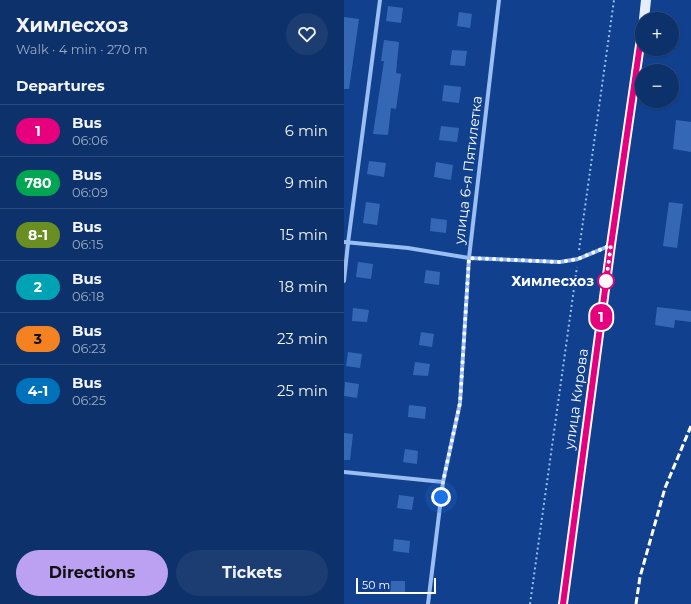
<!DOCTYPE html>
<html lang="en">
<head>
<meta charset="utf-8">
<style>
	:root { --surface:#0d316a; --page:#1b3d72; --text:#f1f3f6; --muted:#9aa9c1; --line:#2d4c7e; --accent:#bca0f2 }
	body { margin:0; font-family:Montserrat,sans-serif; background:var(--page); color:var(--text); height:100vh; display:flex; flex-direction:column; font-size:15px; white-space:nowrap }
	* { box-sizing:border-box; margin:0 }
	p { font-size:13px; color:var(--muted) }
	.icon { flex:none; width:22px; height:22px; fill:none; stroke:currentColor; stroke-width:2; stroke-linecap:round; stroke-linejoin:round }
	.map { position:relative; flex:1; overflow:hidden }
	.panel { display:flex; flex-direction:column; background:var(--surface); width:344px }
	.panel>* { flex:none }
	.badge { padding:0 8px; border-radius:13px; font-size:14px; line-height:26px }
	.tools { position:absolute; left:291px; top:12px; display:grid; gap:8px }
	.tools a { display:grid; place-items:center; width:44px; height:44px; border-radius:50%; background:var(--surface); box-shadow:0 1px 3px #0004,0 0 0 1px var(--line); font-size:20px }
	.scale { position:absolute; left:12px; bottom:10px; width:80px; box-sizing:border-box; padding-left:4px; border:2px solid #fff; border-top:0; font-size:11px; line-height:14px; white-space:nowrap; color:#fff; -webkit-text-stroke:3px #11418e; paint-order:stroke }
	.you { position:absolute; width:20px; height:20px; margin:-10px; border:3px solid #fff; border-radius:50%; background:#1a73e8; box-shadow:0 0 0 6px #1a73e833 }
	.map>.badge { position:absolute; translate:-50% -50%; box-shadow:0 0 0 2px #fff }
	h2 { padding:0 16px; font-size:15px; line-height:36px }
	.round { display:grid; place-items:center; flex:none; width:42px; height:42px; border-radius:21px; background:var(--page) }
	.summary { display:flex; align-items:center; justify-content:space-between; height:68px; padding:0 16px }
	h1 { font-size:19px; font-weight:700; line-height:30px }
	.primary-button { display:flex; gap:8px; margin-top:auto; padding:8px 16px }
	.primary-button a { flex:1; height:46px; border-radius:24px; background:var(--accent); color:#111; font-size:16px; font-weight:700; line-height:46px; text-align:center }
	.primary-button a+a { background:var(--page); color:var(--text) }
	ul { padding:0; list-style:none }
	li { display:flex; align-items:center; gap:12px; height:52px; padding:0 16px; border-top:1px solid var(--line) }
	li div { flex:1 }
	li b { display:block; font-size:15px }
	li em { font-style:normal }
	li .badge { min-width:44px; font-weight:700; text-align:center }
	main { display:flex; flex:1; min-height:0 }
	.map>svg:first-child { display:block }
</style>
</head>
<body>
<main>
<section class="panel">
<div class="summary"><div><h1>Химлесхоз</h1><p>Walk · 4 min · 270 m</p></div><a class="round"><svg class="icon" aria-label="heart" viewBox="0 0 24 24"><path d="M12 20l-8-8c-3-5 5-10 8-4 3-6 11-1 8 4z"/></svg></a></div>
<h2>Departures</h2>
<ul>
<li><span class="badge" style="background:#e6007e;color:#fff">1</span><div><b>Bus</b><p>06:06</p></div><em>6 min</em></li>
<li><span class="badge" style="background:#00a651;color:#fff">780</span><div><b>Bus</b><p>06:09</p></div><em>9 min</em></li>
<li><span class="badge" style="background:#6b8e23;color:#fff">8-1</span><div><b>Bus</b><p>06:15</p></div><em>15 min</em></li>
<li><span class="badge" style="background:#00a3b4;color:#fff">2</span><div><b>Bus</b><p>06:18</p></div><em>18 min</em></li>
<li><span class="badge" style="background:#f58220;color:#111">3</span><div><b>Bus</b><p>06:23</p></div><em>23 min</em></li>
<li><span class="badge" style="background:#0072bc;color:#fff">4-1</span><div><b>Bus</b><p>06:25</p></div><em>25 min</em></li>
</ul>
<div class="primary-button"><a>Directions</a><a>Tickets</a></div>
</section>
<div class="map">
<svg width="347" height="604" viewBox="0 0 347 604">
	<rect width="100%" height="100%" fill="#11418e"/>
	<g fill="#3468b6">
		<polygon points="44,6 59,8 57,23 42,21"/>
		<polygon points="115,12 128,14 126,28 113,26"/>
		<polygon points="0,17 15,19 5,89 0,89"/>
		<polygon points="40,40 55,42 52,73 57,74 52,109 47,108 44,135 29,134 40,61 37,61"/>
		<polygon points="108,50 123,51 121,66 106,65"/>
		<polygon points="100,85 117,87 115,103 98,101"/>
		<polygon points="332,120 347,122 347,152 329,149"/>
		<polygon points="97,126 115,128 113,142 95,140"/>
		<polygon points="25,161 42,163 40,177 23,174"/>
		<polygon points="92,162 109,165 107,180 90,177"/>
		<polygon points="22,202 36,204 33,225 19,223"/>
		<polygon points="325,202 339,204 333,248 319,246"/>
		<polygon points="87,218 103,220 102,233 86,231"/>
		<polygon points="14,262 29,264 27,279 12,277"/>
		<polygon points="82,270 96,272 95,285 80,283"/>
		<polygon points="313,307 347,311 347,322 331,320 330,328 311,325"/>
		<polygon points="9,308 25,310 23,322 8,321"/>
		<polygon points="77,332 90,334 88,347 75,345"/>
		<polygon points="4,352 18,354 16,368 2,366"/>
		<polygon points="71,362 86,364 84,376 69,375"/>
		<polygon points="1,382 15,384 13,398 0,396"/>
		<polygon points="65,405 82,407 81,419 64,417"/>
		<polygon points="0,433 9,434 6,460 0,460"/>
		<polygon points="61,449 74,451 73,464 59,462"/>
		<polygon points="55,495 70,497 68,510 53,508"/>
		<polygon points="50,539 66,541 65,553 49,551"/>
		<polygon points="47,581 61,581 61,592 46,592"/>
	</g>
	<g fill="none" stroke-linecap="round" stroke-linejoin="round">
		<g stroke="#9abdf2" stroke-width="2" stroke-dasharray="2 3" stroke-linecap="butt">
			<polyline points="235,250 270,0"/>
			<polyline points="186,604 233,267"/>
		</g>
		<g stroke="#9abdf2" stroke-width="4">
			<polyline points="0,242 64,248 125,258 216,262 234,259 265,246"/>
			<polyline points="0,281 4,243 36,0"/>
			<polyline points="0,472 99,482"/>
			<polyline points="84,604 99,482 116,403 125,258 155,0"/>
		</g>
		<g stroke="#e5eeff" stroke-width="10">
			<polyline points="300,19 302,0"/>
			<polyline points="219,604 267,245 298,31"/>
		</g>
		<polyline stroke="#fff" stroke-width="3" stroke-dasharray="7 3" stroke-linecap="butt" points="292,604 296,577 321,488 347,426"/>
	</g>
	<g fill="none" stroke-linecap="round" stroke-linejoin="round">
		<defs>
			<polyline id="line" points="219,604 267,245 298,31"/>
		</defs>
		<use href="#line" stroke="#fff" stroke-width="9"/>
		<use href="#line" stroke="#e6007e" stroke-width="6"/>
		<polyline stroke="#fff" stroke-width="4" stroke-dasharray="0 7.2" points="97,497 99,482 116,403 125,258 216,262 234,259 267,245 262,281"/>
	</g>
	<circle fill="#fff" stroke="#e6007e" stroke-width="2" cx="262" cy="281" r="8"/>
	<g text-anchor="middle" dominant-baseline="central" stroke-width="3" stroke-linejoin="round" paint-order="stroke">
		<g font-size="14" fill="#fff" stroke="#11418e">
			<text transform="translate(124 170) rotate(-83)">улица 6-я Пятилетка</text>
			<text transform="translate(232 399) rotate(-82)">улица Кирова</text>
		</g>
		<g font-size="14" font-weight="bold" fill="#fff" stroke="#11418e" text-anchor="end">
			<text x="250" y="281">Химлесхоз</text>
		</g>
	</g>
</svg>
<div class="tools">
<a>+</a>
<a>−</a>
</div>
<div class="scale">50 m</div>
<div class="you" style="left:97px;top:497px"></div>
<b class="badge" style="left:257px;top:317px;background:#e6007e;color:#fff">1</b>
</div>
</main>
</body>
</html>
